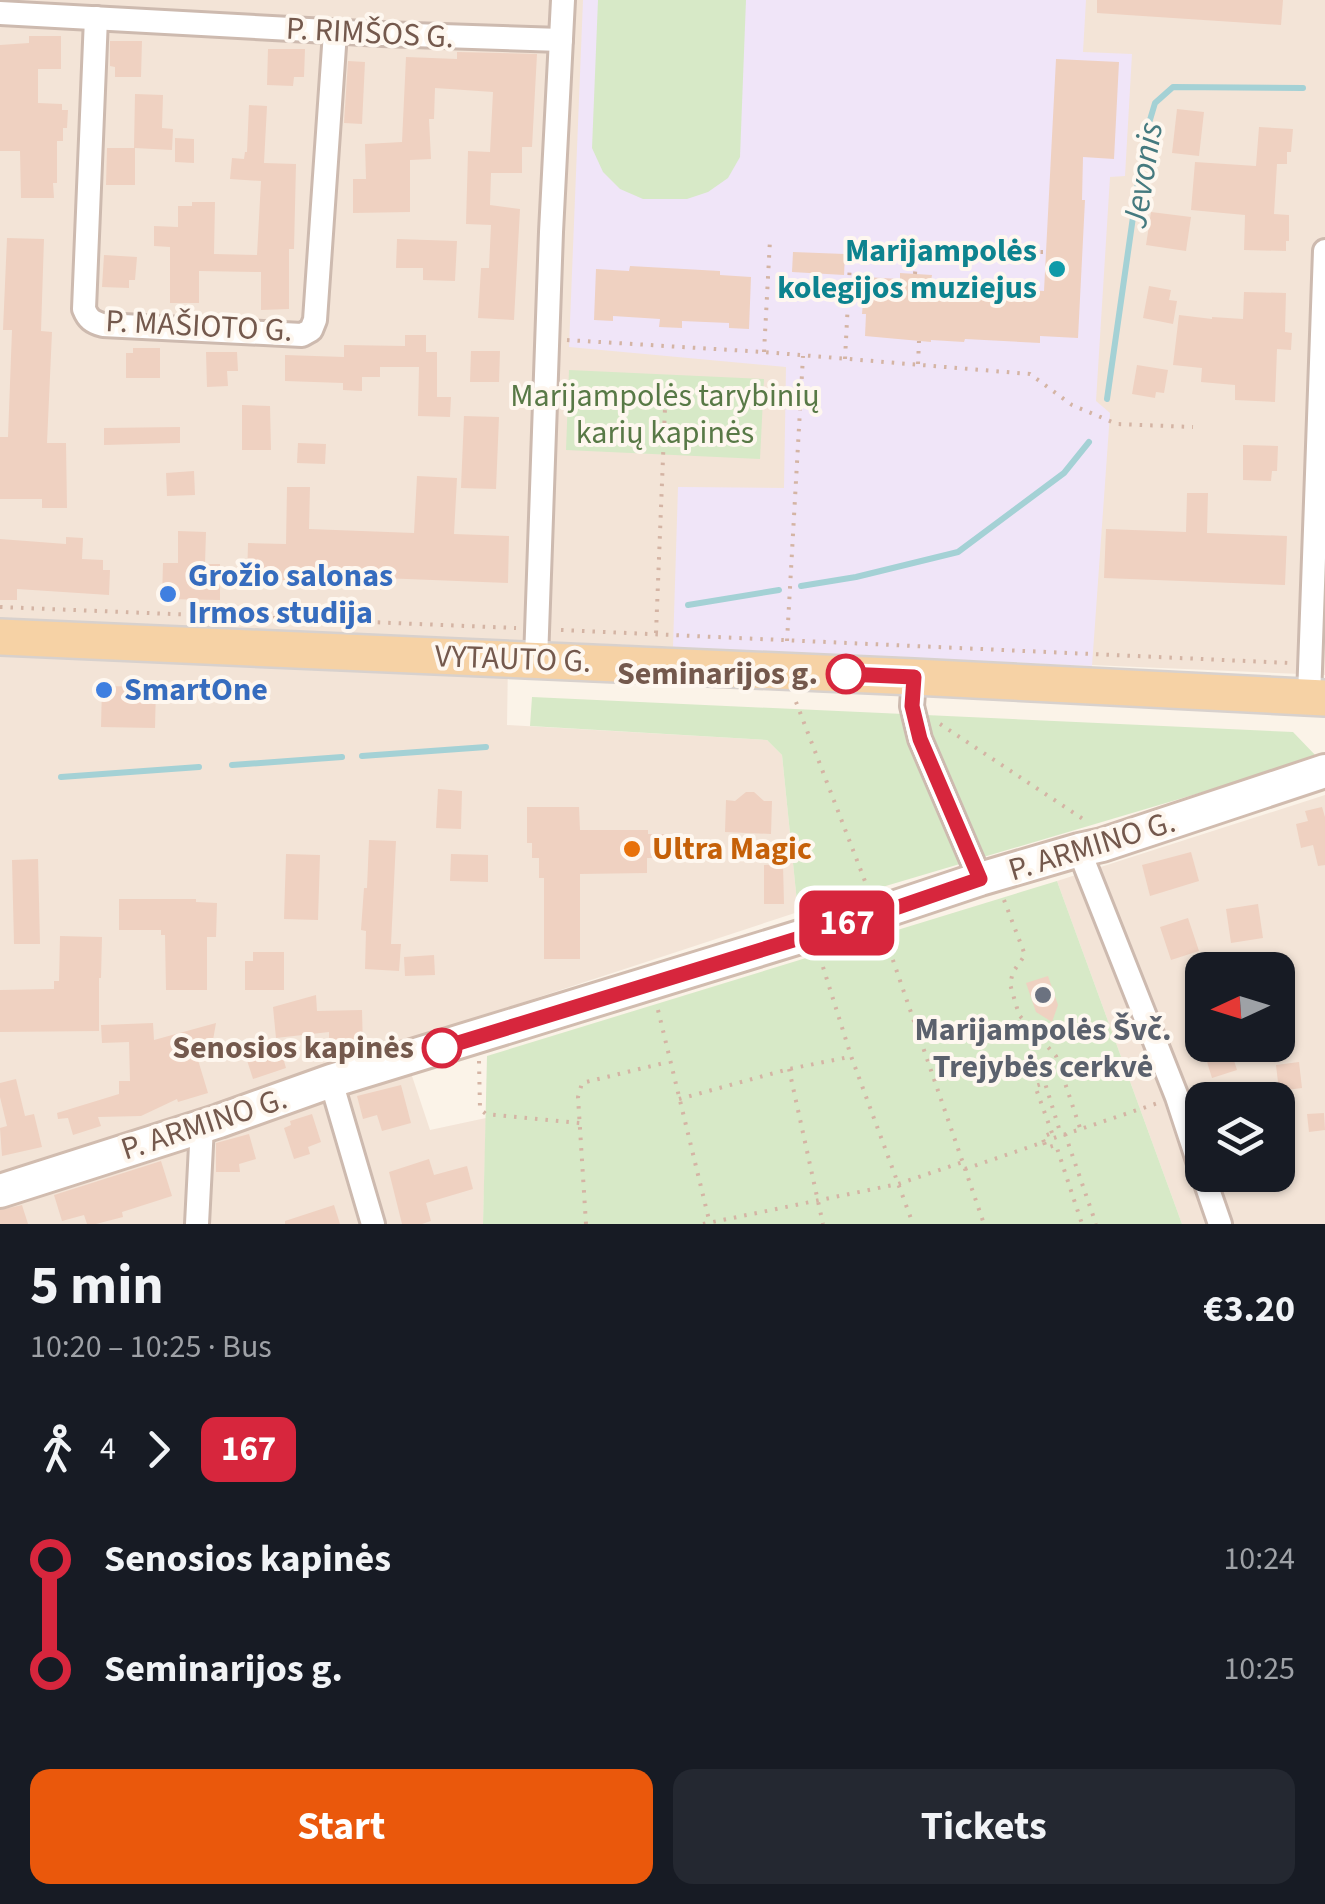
<!DOCTYPE html>
<html lang="en">
<head>
<meta charset="utf-8">
<style>
	:root { --surface:#171b24; --page:#242831; --text:#f1f3f6; --muted:#9ea1a6; --accent:#ea580c }
	body { margin:0; font-family:"Source Sans 3",sans-serif; background:var(--page); color:var(--text); height:100vh; display:flex; flex-direction:column; font-size:38px; white-space:nowrap }
	* { box-sizing:border-box; margin:0 }
	p { font-size:32px; color:var(--muted) }
	.icon { flex:none; width:55px; height:55px; fill:none; stroke:currentColor; stroke-width:2; stroke-linecap:round; stroke-linejoin:round }
	.map { position:relative; height:1224px; overflow:hidden }
	.panel { display:flex; flex-direction:column; background:var(--surface); flex:1 }
	.panel>* { flex:none }
	.badge { padding:0 20px; border-radius:15px; font-size:35px; line-height:65px }
	.needle { width:65px; rotate:266deg }
	.controls { position:absolute; left:1185px; top:952px; display:grid; gap:20px }
	.controls a { display:grid; place-items:center; width:110px; height:110px; border-radius:20px; background:var(--surface); box-shadow:0 2px 8px #0004; font-size:50px }
	.map>.badge { position:absolute; translate:-50% -50%; box-shadow:0 0 0 5px #fff }
	.legs { display:flex; align-items:center; gap:15px; height:110px; padding:0 30px; font-size:32px }
	.legs p { margin-inline-start:auto }
	.summary { display:flex; align-items:center; justify-content:space-between; height:170px; padding:0 30px }
	h1 { font-size:55px; font-weight:700; line-height:75px }
	.cta { display:flex; gap:20px; margin-top:auto; padding:20px 30px }
	.cta a { flex:1; height:115px; border-radius:20px; background:var(--accent); color:#fff; font-size:40px; font-weight:700; line-height:115px; text-align:center }
	.cta a+a { background:var(--page); color:var(--text) }
	ul { padding:0 30px; list-style:none }
	li { display:flex; align-items:center; gap:35px; height:110px; font-size:38px }
	li i { display:grid; place-items:center; width:15px; height:100%; margin:0 12px; background:currentColor }
	li i::after { content:''; width:25px; height:25px; margin:-12px; border:8px solid; border-radius:50%; background:var(--surface) }
	li p { margin-inline-start:auto }
	li:first-child i { background:linear-gradient(#0000 50%,currentColor 0) }
	li:last-child i { background:linear-gradient(currentColor 50%,#0000 0) }
	.map>svg:first-child { display:block }
</style>
</head>
<body>
<div class="map">
<svg width="1325" height="1224" viewBox="0 0 1325 1224">
	<rect width="100%" height="100%" fill="#fbf3e8"/>
	<g fill="#f3e4d7" fill-rule="evenodd">
		<polygon points="0,0 1325,0 1325,675 0,618"/>
		<polygon points="0,637 508,659 507,725 767,740 782,755 798,912 457,1024 406,1058 430,1130 486,1118 483,1224 0,1224"/>
		<path d="M 1325,795 L 1325,1224 L 1182,1224 L 1057,881 ZM 1202,970 L 1278,970 L 1278,1045 L 1202,1045 ZM 1202,1100 L 1278,1100 L 1278,1175 L 1202,1175 Z"/>
	</g>
	<polygon fill="#f0e5f8" points="583,0 1086,0 1083,52 1132,54 1125,176 1110,177 1096,401 1110,413 1092,666 673,647 678,487 784,488 786,367 569,347"/>
	<g fill="#d7e9c7">
		<polygon points="598,0 746,0 740,157 728,178 708,192 687,199 643,199 620,189 603,172 592,148"/>
		<polygon points="569,370 764,379 760,459 566,450"/>
		<polygon points="532,697 1293,732 1318,758 798,912 782,755 767,740 530,726"/>
		<polygon points="1057,881 1182,1224 483,1224 487,1056"/>
	</g>
	<g fill="none" stroke-linecap="round" stroke-linejoin="round">
		<g stroke="#a4d1d5" stroke-width="6">
			<polyline points="1107,399 1144,140 1155,103 1173,87 1303,88"/>
			<polyline points="801,586 856,577 958,552 1064,473 1089,442"/>
			<polyline points="688,605 779,590"/>
			<polyline points="362,756 486,747"/>
			<polyline points="232,765 342,757"/>
			<polyline points="61,777 199,767"/>
		</g>
	</g>
	<g fill="#efd1c1">
		<polygon points="1097,0 1283,0 1281,25 1097,13"/>
		<polygon points="29,36 61,36 61,69 38,69 38,103 62,104 62,110 68,110 67,128 63,128 63,141 57,141 57,183 53,183 54,198 21,198 20,151 0,151 0,45 29,43"/>
		<polygon points="110,41 142,41 141,77 115,77 115,67 110,66"/>
		<polygon points="268,49 305,49 304,77 294,77 293,86 267,85"/>
		<polygon points="457,52 537,54 532,147 522,147 522,173 491,173 490,205 520,209 514,320 478,318 481,268 489,268 491,225 466,224 468,151 490,152 493,92 435,88 434,119 429,119 431,159 410,160 410,212 353,213 353,179 366,179 365,144 402,142 406,57 457,59"/>
		<polygon points="1056,59 1119,62 1114,159 1083,157 1082,200 1085,200 1078,338 1040,336 1040,343 965,339 964,342 931,340 931,342 865,336 866,314 862,314 865,277 900,279 900,273 932,275 931,281 966,283 966,287 1044,291"/>
		<polygon points="348,61 365,62 362,124 344,123"/>
		<polygon points="135,94 163,95 162,128 173,129 172,150 135,148 135,185 106,185 107,148 134,148"/>
		<polygon points="249,105 267,106 264,163 296,164 294,249 289,249 289,309 261,310 261,272 199,271 199,303 170,303 170,247 154,246 154,226 178,227 178,206 192,206 192,202 215,202 214,254 257,255 261,181 230,179 232,158 244,159 245,152 247,152"/>
		<polygon points="1177,109 1204,112 1199,156 1172,153"/>
		<polygon points="1259,127 1293,129 1291,152 1287,152 1287,164 1277,164 1274,214 1289,215 1289,241 1286,241 1286,251 1244,250 1245,215 1191,210 1195,162 1256,166"/>
		<polygon points="175,138 194,139 194,163 175,162"/>
		<polygon points="1151,212 1191,217 1186,251 1146,245"/>
		<polygon points="7,238 44,239 41,331 52,332 47,443 66,443 67,508 42,508 42,499 0,499 0,437 8,437 12,330 3,330"/>
		<polygon points="397,239 457,241 455,281 423,280 423,268 396,268"/>
		<polygon points="793,252 845,254 844,275 792,272"/>
		<polygon points="104,255 137,257 135,280 129,280 129,288 102,287"/>
		<polygon points="630,266 720,271 720,275 751,277 749,329 729,328 729,323 682,321 682,328 659,327 660,319 613,316 613,321 594,320 596,269 629,271"/>
		<polygon points="1149,286 1171,290 1169,300 1177,301 1173,324 1143,318"/>
		<polygon points="1244,292 1286,293 1285,332 1292,333 1291,350 1277,349 1275,402 1235,400 1235,385 1201,382 1202,368 1173,365 1179,315 1212,319 1212,317 1243,319"/>
		<polygon points="405,335 426,335 426,352 437,352 437,397 451,397 450,417 418,416 419,367 380,367 380,377 362,377 362,391 343,390 343,383 285,381 285,355 344,357 344,345 405,346"/>
		<polygon points="133,348 160,348 160,378 126,378 126,353 133,353"/>
		<polygon points="471,351 500,351 499,382 470,382"/>
		<polygon points="206,352 237,352 238,371 227,371 228,386 207,387"/>
		<polygon points="1137,365 1168,370 1164,393 1156,392 1155,398 1132,394"/>
		<polygon points="242,405 270,406 271,450 242,450"/>
		<polygon points="464,416 499,417 496,489 461,488"/>
		<polygon points="180,427 180,443 104,445 104,428"/>
		<polygon points="298,443 326,444 325,464 297,463"/>
		<polygon points="1243,445 1278,446 1277,471 1272,471 1271,481 1243,480"/>
		<polygon points="194,471 195,495 167,496 166,473"/>
		<polygon points="417,476 457,478 454,534 509,536 508,583 306,575 306,580 247,580 248,543 286,544 287,487 310,487 309,529 414,533"/>
		<polygon points="1187,493 1208,493 1207,533 1287,536 1285,585 1104,578 1106,529 1186,532"/>
		<polygon points="178,531 206,532 205,564 220,564 220,600 162,599 163,563 178,563"/>
		<polygon points="66,537 83,538 82,559 103,560 103,570 110,570 109,595 17,589 17,600 0,600 0,539 66,544"/>
		<polygon points="102,686 156,687 155,728 101,727"/>
		<polygon points="438,789 462,791 461,829 436,828"/>
		<polygon points="746,792 754,792 764,801 772,801 771,834 725,832 726,800 735,801"/>
		<polygon points="527,807 579,807 580,830 648,830 648,834 668,834 668,858 647,858 647,873 580,874 580,959 544,959 544,878 539,878 539,858 532,858 532,843 527,843"/>
		<polygon points="1322,807 1325,817 1325,865 1318,866 1313,845 1301,848 1296,824 1308,821 1305,811"/>
		<polygon points="369,840 396,841 391,944 401,944 399,971 365,969 366,931 361,930 364,888 367,888"/>
		<polygon points="1191,852 1199,881 1150,896 1142,865"/>
		<polygon points="286,854 320,855 318,920 284,919"/>
		<polygon points="451,854 488,855 488,882 450,881"/>
		<polygon points="38,859 40,944 14,944 12,860"/>
		<polygon points="783,864 784,904 764,904 764,865"/>
		<polygon points="119,899 196,899 196,902 217,903 216,937 207,937 207,990 166,990 165,935 161,935 161,930 119,930"/>
		<polygon points="1258,904 1263,938 1231,943 1226,909"/>
		<polygon points="1188,918 1199,951 1171,960 1160,927"/>
		<polygon points="60,936 102,937 101,978 99,978 99,1031 0,1032 0,990 54,989 54,981 59,981"/>
		<polygon points="253,952 284,952 284,990 245,990 245,961 253,961"/>
		<polygon points="434,955 435,975 405,976 404,957"/>
		<polygon points="1048,976 1058,1005 1052,1022 1036,1012 1026,983"/>
		<polygon points="316,995 317,1011 362,1010 363,1049 329,1050 329,1032 276,1038 273,1007"/>
		<polygon points="153,1023 154,1040 216,1023 213,1040 198,1060 208,1093 178,1102 177,1099 141,1116 98,1117 101,1126 73,1135 68,1118 58,1119 57,1113 119,1094 119,1081 130,1081 129,1042 102,1043 101,1025"/>
		<polygon points="278,1040 286,1068 253,1079 244,1051"/>
		<polygon points="1215,1045 1229,1045 1237,1070 1212,1078 1203,1049"/>
		<polygon points="1299,1062 1302,1088 1279,1091 1276,1065"/>
		<polygon points="16,1079 25,1116 34,1114 42,1147 2,1156 0,1128 7,1126 0,1097 0,1083"/>
		<polygon points="401,1085 411,1123 382,1131 377,1115 363,1119 357,1096"/>
		<polygon points="1324,1113 1325,1130 1309,1132 1307,1114"/>
		<polygon points="312,1114 321,1142 308,1147 310,1154 294,1159 284,1128 291,1125 290,1121"/>
		<polygon points="249,1134 256,1159 239,1164 240,1172 216,1172 216,1143"/>
		<polygon points="429,1159 434,1175 467,1166 473,1189 426,1203 431,1221 422,1224 402,1224 389,1172"/>
		<polygon points="161,1161 172,1196 122,1212 123,1217 96,1224 87,1224 84,1215 62,1221 54,1195"/>
		<polygon points="22,1205 28,1224 0,1224 0,1210"/>
		<polygon points="334,1205 340,1224 285,1224 285,1221"/>
	</g>
	<g fill="none" stroke-linecap="round" stroke-linejoin="round">
		<defs>
			<g id="minor">
				<polyline points="0,13 382,34 561,40"/>
				<path d="M 96,18 L 84,309 C 88,319 92,322 103,325 L 302,335 L 311,330 L 315,320 L 335,32"/>
				<polyline points="536,660 551,232 563,0"/>
				<polyline points="914,677 912,706 920,739 980,879"/>
				<polyline points="1309,697 1325,251"/>
				<polyline points="1079,850 1177,1097 1202,1173"/>
				<polyline points="331,1081 373,1224"/>
				<polyline points="1203,1175 1220,1224"/>
				<polyline points="197,1224 202,1126"/>
			</g>
			<polyline id="secondary" points="0,1191 219,1121 331,1081 878,913 980,879 1079,850 1102,845 1325,771"/>
			<polyline id="primary" points="0,637 914,677 1325,698"/>
		</defs>
		<use href="#minor" stroke="#cdbaaf" stroke-width="28"/>
		<use href="#secondary" stroke="#d1bcaf" stroke-width="38"/>
		<use href="#primary" stroke="#d8d1cd" stroke-width="40"/>
		<g stroke="#d4b4a4" stroke-width="4" stroke-dasharray="2.5 8" stroke-linecap="butt">
			<polyline points="1030,252 1046,252"/>
			<polyline points="915,274 917,246"/>
			<polyline points="567,340 764,352 1030,374 1072,405 1117,424 1193,427"/>
			<polyline points="764,352 770,240"/>
			<polyline points="845,359 851,244"/>
			<polyline points="918,364 919,341"/>
			<polyline points="0,607 516,628"/>
			<polyline points="561,630 1290,663"/>
			<polyline points="656,633 665,408"/>
			<polyline points="787,641 803,356"/>
			<polyline points="796,702 868,889"/>
			<polyline points="940,724 1086,821"/>
			<polyline points="1004,900 1025,955 1013,972 1010,984 1019,1015 1056,1056 1080,1128"/>
			<polyline points="886,940 984,1224"/>
			<polyline points="823,967 851,1056 913,1224"/>
			<polyline points="658,1010 710,1224"/>
			<polyline points="479,1061 480,1109 486,1114 580,1123"/>
			<polyline points="789,1069 823,1224"/>
			<polyline points="679,1099 789,1069 849,1057"/>
			<polyline points="1052,1133 1035,1086 1045,1083 1061,1135"/>
			<polyline points="1065,1134 1096,1224"/>
			<polyline points="1054,1138 1158,1103"/>
			<polyline points="1044,1142 1042,1137 1052,1133 1053,1135"/>
			<polyline points="965,1169 1044,1142 1046,1148 1056,1145 1082,1224"/>
			<polyline points="586,1224 578,1097 582,1083 668,1062"/>
			<polyline points="703,1224 898,1184 963,1162"/>
		</g>
		<use href="#minor" stroke="#fff" stroke-width="22"/>
		<use href="#secondary" stroke="#fff" stroke-width="32"/>
		<use href="#primary" stroke="#f6d2a5" stroke-width="35"/>
	</g>
	<g fill="none" stroke-linecap="round" stroke-linejoin="round">
		<defs>
			<polyline id="line-1" points="442,1048 878,914 980,879 920,739 912,706 914,677 846,674"/>
		</defs>
		<use href="#line-1" stroke="#fff" stroke-width="22"/>
		<use href="#line-1" stroke="#d7263d" stroke-width="15"/>
	</g>
	<circle fill="#0f9aa8" stroke="#fef7ef" stroke-width="4" cx="1057" cy="269" r="10"/>
	<g fill="#3f7fe0" stroke="#fef7ef" stroke-width="4">
		<circle cx="168" cy="594" r="10"/>
		<circle cx="104" cy="690" r="10"/>
	</g>
	<g fill="#fff" stroke="#d7263d" stroke-width="5">
		<circle cx="846" cy="674" r="18"/>
		<circle cx="442" cy="1048" r="18"/>
	</g>
	<circle fill="#e8710a" stroke="#fef7ef" stroke-width="4" cx="632" cy="849" r="10"/>
	<circle fill="#6b7280" stroke="#fef7ef" stroke-width="4" cx="1043" cy="995" r="10"/>
	<g text-anchor="middle" dominant-baseline="central" stroke-width="8" stroke-linejoin="round" paint-order="stroke">
		<g font-size="32" fill="#74594d" stroke="#fef7ef">
			<text transform="translate(370 33) rotate(3)">P. RIMŠOS G.</text>
			<text transform="translate(199 326) rotate(3)">P. MAŠIOTO G.</text>
			<text transform="translate(513 659) rotate(2)">VYTAUTO G.</text>
			<text transform="translate(1092 846) rotate(-17)">P. ARMINO G.</text>
			<text transform="translate(204 1124) rotate(-18)">P. ARMINO G.</text>
		</g>
		<g font-size="32" font-weight="bold" fill="#0d838f" stroke="#fef7ef" text-anchor="end">
			<text x="1037" y="251">Marijampolės<tspan x="1037" dy="37">kolegijos muziejus</tspan></text>
		</g>
		<g font-size="32" fill="#587946" stroke="#fef7ef">
			<text x="665" y="396">Marijampolės tarybinių<tspan x="665" dy="37">karių kapinės</tspan></text>
		</g>
		<g font-size="32" font-weight="bold" fill="#366cbe" stroke="#fef7ef" text-anchor="start">
			<text x="188" y="576">Grožio salonas<tspan x="188" dy="37">Irmos studija</tspan></text>
			<text x="124" y="690">SmartOne</text>
		</g>
		<g font-size="32" font-weight="bold" fill="#74594d" stroke="#fef7ef" text-anchor="end">
			<text x="818" y="674">Seminarijos g.</text>
			<text x="414" y="1048">Senosios kapinės</text>
		</g>
		<g font-size="32" font-weight="bold" fill="#c56008" stroke="#fef7ef" text-anchor="start">
			<text x="652" y="849">Ultra Magic</text>
		</g>
		<g font-size="32" font-weight="bold" fill="#5b616d" stroke="#fef7ef">
			<text x="1043" y="1030">Marijampolės Švč.<tspan x="1043" dy="37">Trejybės cerkvė</tspan></text>
		</g>
		<g font-size="35" font-style="italic" fill="#457a7f" stroke="#fef7ef">
			<text transform="translate(1143 175) rotate(-81)">Jevonis</text>
		</g>
	</g>
</svg>
<div class="controls">
<a><svg class="needle" viewBox="-14 -14 28 28"><path d="M0-13l5 13h-10z" fill="#e53935"/><path d="M0 13l5-13h-10z" fill="#9ea1a6"/></svg></a>
<a><svg class="icon" aria-label="layers" viewBox="0 0 24 24"><path d="M12 4l9 5-9 5-9-5zM3 14l9 5 9-5"/></svg></a>
</div>
<b class="badge" style="left:847px;top:923px;background:#d7263d;color:#fff">167</b>
</div>
<section class="panel">
<div class="summary"><div><h1>5 min</h1><p>10:20 – 10:25 · Bus</p></div><b>€3.20</b></div>
<div class="legs"><svg class="icon" aria-label="walk" viewBox="0 0 24 24"><circle cx="13" cy="4" r="2"/><path d="M13 8l-2 6 4 7M11 14l-3 7M7 12l3-4h3l4 4"/></svg>4<svg class="icon" aria-label="forward" viewBox="0 0 24 24"><path d="M9 5l7 7-7 7"/></svg><b class="badge" style="background:#d7263d;color:#fff">167</b></div>
<ul>
<li><i style="color:#d7263d"></i><b>Senosios kapinės</b><p>10:24</p></li>
<li><i style="color:#d7263d"></i><b>Seminarijos g.</b><p>10:25</p></li>
</ul>
<div class="cta"><a>Start</a><a>Tickets</a></div>
</section>
</body>
</html>
